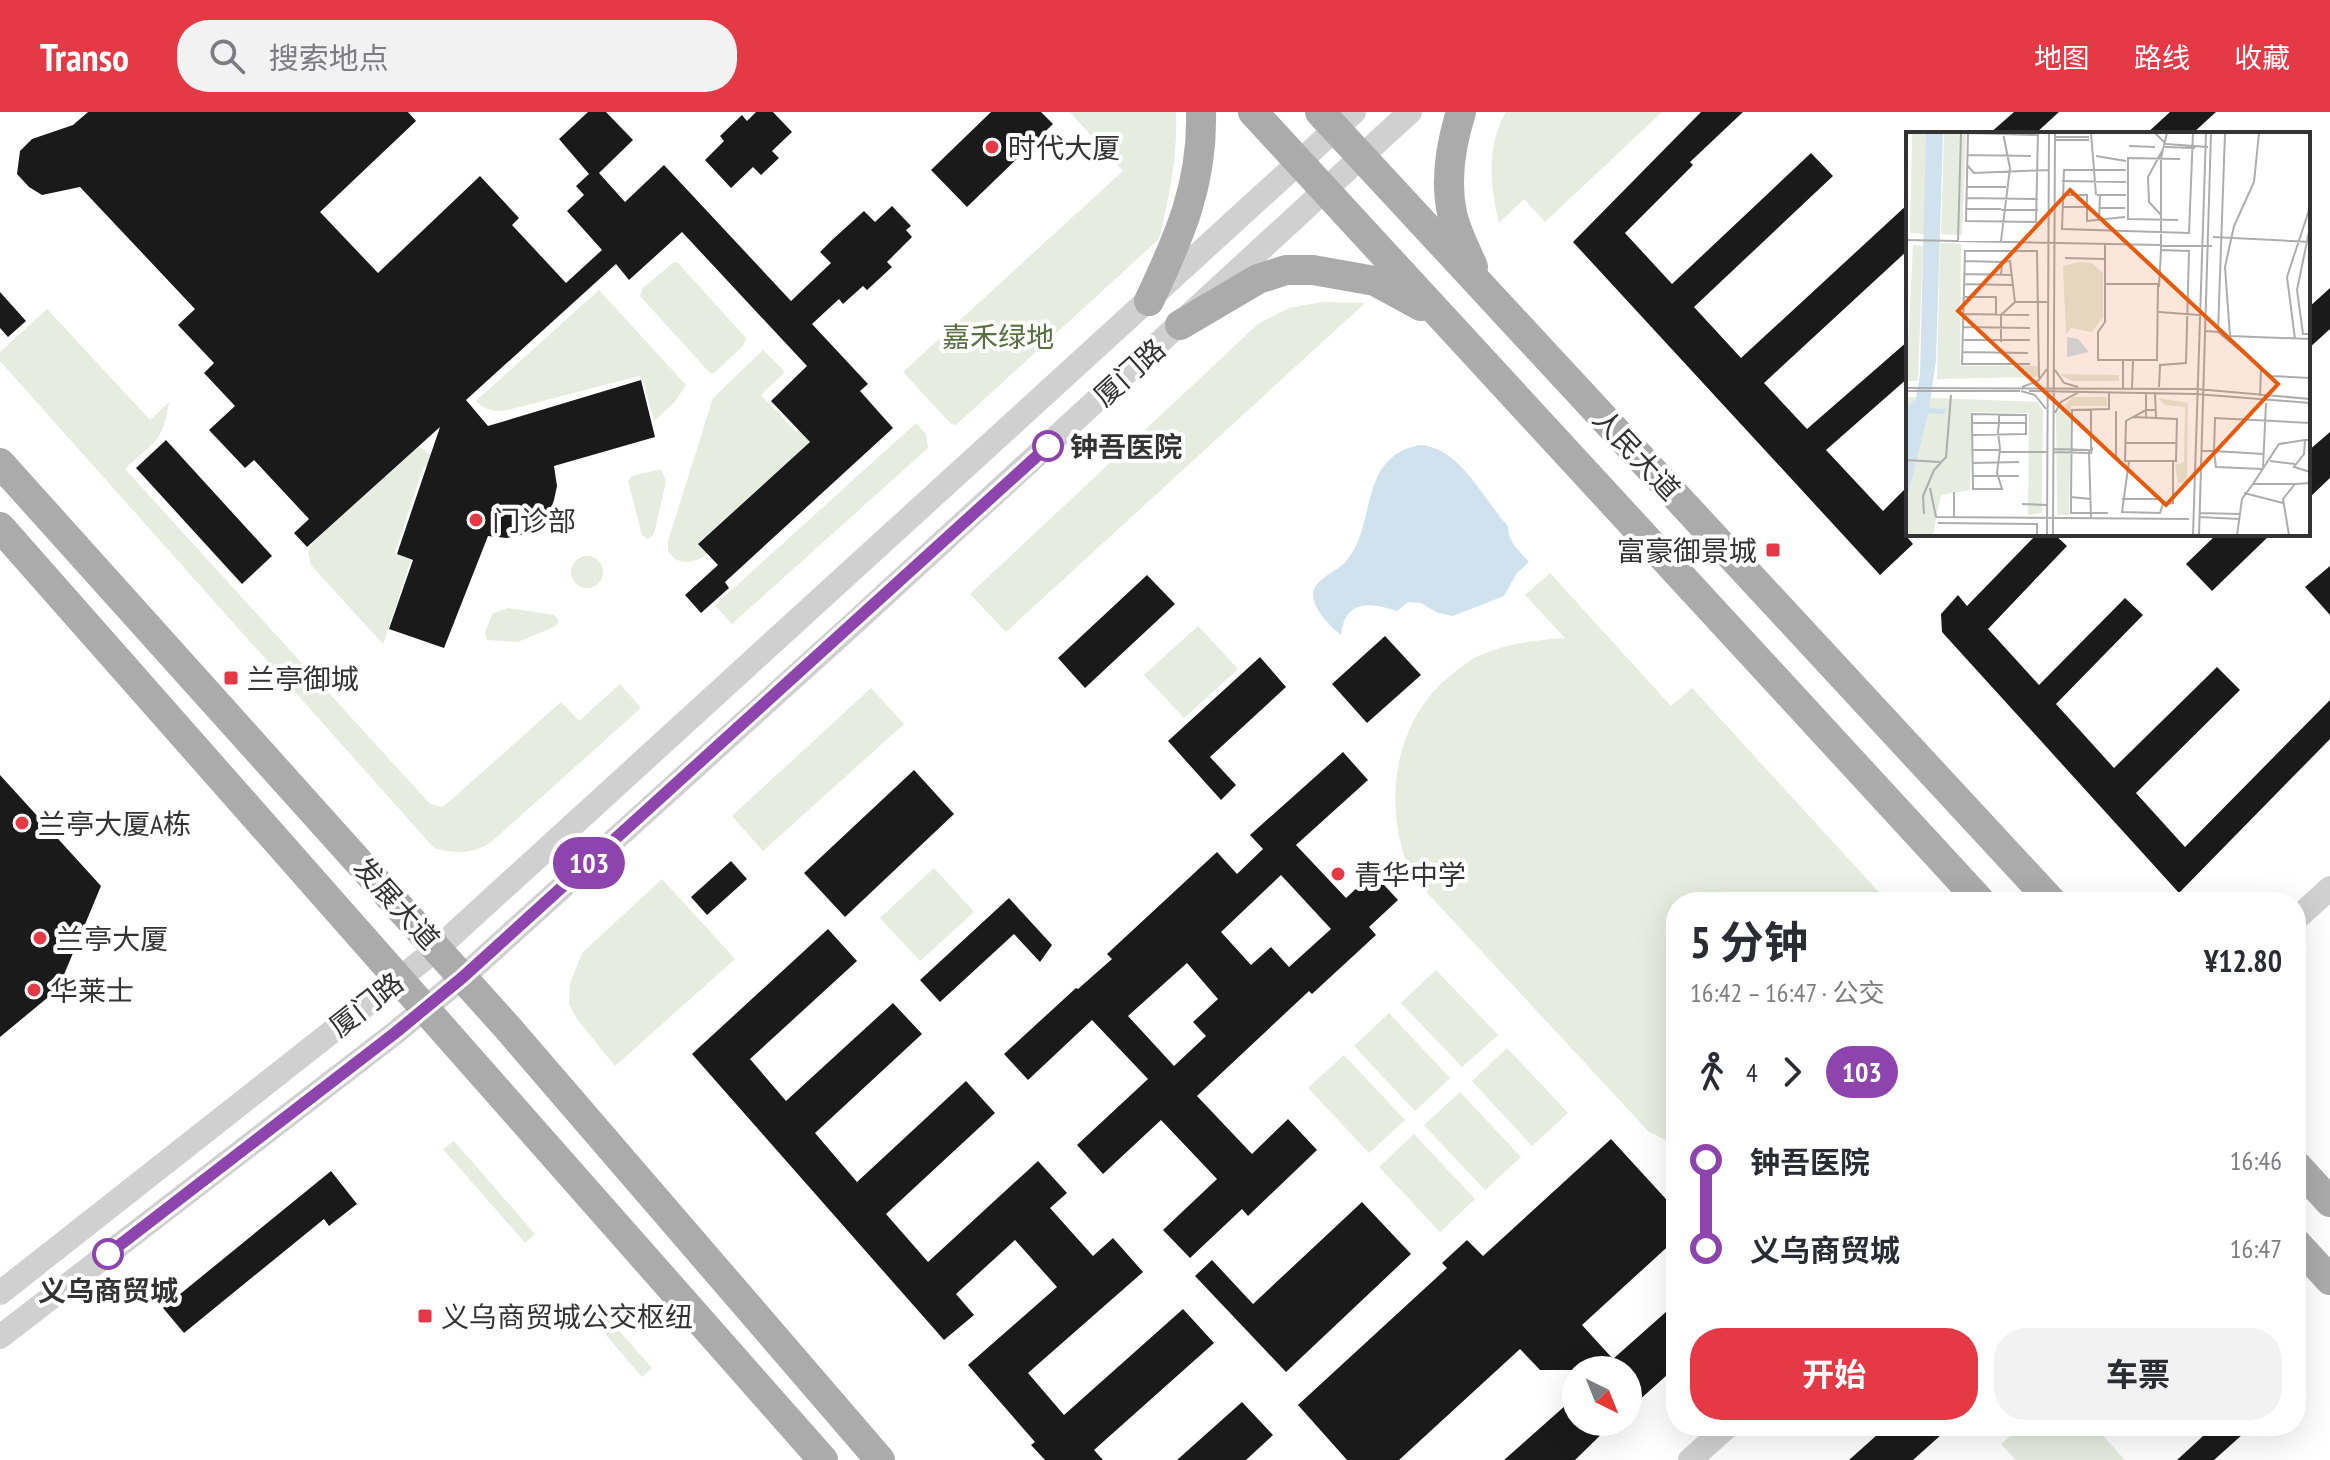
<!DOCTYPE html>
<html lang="zh">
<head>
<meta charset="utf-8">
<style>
	:root { --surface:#fff; --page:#f2f2f3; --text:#2b2b33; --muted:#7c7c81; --accent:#e63946 }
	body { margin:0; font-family:"PT Sans Narrow","Noto Sans SC",sans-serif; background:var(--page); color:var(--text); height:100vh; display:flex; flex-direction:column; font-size:30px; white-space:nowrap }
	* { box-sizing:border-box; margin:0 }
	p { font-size:26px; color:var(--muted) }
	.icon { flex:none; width:44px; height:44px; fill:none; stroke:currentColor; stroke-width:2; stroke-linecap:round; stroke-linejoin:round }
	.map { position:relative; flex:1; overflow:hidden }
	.panel { position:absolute; left:1666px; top:780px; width:640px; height:544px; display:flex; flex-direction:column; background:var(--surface); border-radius:32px; box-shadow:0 8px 32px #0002 }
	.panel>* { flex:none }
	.badge { padding:0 16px; border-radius:26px; font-size:28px; line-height:52px }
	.needle { width:52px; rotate:137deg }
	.buttons { position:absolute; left:1562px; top:1244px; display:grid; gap:16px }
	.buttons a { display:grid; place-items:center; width:80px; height:80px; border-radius:50%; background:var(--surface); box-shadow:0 8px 32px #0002; font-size:40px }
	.map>.badge { position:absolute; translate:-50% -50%; box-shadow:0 0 0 4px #fff }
	.legs { display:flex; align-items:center; gap:12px; height:88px; padding:0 24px; font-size:26px }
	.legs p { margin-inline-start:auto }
	.overview { display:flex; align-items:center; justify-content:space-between; height:136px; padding:0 24px }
	h1 { font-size:44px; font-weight:700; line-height:60px }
	.action { display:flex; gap:16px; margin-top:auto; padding:16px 24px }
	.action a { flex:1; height:92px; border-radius:32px; background:var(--accent); color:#fff; font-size:32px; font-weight:700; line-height:92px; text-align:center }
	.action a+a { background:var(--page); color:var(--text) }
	ul { padding:0 24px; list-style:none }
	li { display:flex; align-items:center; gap:28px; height:88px; font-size:30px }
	li i { display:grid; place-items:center; width:12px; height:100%; margin:0 10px; background:currentColor }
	li i::after { content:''; width:20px; height:20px; margin:-10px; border:6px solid; border-radius:50%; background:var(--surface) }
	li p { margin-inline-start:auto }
	li:first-child i { background:linear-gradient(#0000 50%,currentColor 0) }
	li:last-child i { background:linear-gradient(currentColor 50%,#0000 0) }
	header { display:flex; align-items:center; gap:48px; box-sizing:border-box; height:112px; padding:0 40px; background:var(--accent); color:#fff }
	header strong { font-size:38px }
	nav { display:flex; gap:44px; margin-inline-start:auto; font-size:28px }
	.search { width:560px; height:72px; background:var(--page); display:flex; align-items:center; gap:20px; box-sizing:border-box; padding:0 28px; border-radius:32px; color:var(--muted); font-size:30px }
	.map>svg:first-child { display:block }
</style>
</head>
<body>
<header>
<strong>Transo</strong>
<div class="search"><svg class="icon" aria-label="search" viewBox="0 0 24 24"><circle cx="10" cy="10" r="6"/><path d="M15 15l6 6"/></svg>搜索地点</div>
<nav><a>地图</a><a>路线</a><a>收藏</a></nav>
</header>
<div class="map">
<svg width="2330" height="1348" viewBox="0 0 2330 1348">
	<rect width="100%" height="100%" fill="#fff"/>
	<g fill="#e6ecdf">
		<path d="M 1070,0 L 1176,0 C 1178,42 1169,86 1159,127 L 956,313 L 951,312 L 903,260 L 1123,59 Z"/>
		<path d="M 1506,0 L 1662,0 L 1545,110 L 1524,87 L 1499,111 C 1490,74 1486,34 1506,0 Z"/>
		<polygon points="674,150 678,151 746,226 743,234 714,261 710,261 640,184 643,176"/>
		<path d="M 599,178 L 686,273 L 674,291 L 654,309 L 642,266 L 639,264 L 508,298 C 495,300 486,299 476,289 Z"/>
		<polygon points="1322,190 1365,191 1006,520 970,482 1258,212 1289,196"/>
		<path d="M 47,197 L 150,308 L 169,290 C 162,334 153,329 125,357 L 430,692 L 442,695 L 450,689 L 561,590 L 579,609 L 620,572 L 641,596 L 490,731 C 473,742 453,742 434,736 L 0,249 L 0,240 Z"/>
		<path d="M 763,238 L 785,260 L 761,283 L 796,320 L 816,302 L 827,315 L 698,431 L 708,442 C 694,451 678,455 668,439 L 668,429 L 713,286 Z"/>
		<polygon points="916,311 926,322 928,336 732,512 715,493"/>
		<polygon points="419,334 432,345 431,351 423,356 395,441 411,448 383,532 311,453 308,440 313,430"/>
		<polygon points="657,358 662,359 666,369 654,422 648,427 642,423 628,369 632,364"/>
		<circle cx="587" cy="460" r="16"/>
		<path d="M 1550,461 L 1671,594 L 1692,576 L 1888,790 L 1676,790 L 1676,1033 L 1649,1020 L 1420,773 C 1415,764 1408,755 1405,746 C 1383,680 1398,602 1456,559 C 1462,555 1469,549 1476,545 C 1503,532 1535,528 1565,526 L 1525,483 Z"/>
		<polygon points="508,496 554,503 559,509 556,514 518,530 487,528 485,520 493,501"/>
		<polygon points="1198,514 1238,557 1184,606 1144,563"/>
		<polygon points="871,576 904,612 763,739 732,704"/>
		<polygon points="934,756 974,800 920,849 880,806"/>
		<polygon points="662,767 735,847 615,954 577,907 569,892 570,871 582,841"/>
		<polygon points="1436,858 1498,923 1462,955 1401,891"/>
		<polygon points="1389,901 1450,966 1415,999 1354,934"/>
		<polygon points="1507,936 1568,1001 1532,1034 1472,969"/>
		<polygon points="1344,943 1405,1008 1369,1041 1308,976"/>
		<polygon points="1460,980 1521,1045 1485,1078 1424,1013"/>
		<polygon points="1414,1022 1475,1087 1440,1120 1379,1055"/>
		<polygon points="454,1029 535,1122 525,1131 443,1037"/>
		<polygon points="607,1205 652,1256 642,1265 598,1214"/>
		<polygon points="2022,1314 2094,1314 2125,1348 2016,1348 2001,1332"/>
	</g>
	<path fill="#cfe2ee" d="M 1419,333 C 1459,334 1483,387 1508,414 C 1508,431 1518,437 1529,450 L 1517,461 L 1504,484 L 1453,504 L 1438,501 L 1421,491 L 1408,490 L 1397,499 C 1370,490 1345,487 1341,523 C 1330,514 1313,497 1313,482 C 1314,466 1338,460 1347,448 C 1377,412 1358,345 1419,333 Z"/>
	<g fill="#1a1a1a" fill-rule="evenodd">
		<polygon points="88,0 408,0 416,9 320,100 378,161 480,64 519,106 512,113 566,171 602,138 567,99 584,83 576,74 589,62 559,27 588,0 606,0 633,28 599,61 625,90 664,53 791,189 831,151 820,140 832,128 864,99 875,110 892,94 911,114 906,118 912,125 887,150 892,155 867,178 863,174 843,192 839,187 812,212 868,272 860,279 893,316 725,470 729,476 701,501 685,483 718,453 698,432 810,330 771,289 807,254 682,120 629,168 616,152 466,288 488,314 641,268 655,325 554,354 557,374 554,388 549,402 538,414 525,422 507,426 488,424 444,536 389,517 413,448 397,442 440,315 307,435 294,421 309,407 254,348 245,356 209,318 235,294 204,261 214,251 178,213 195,197 80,75 42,83 29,75 17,62 20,39 32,27 73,13"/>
		<polygon points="756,0 773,0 792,20 772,39 779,46 761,63 753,55 731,76 705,48 724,29 720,24 742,3 747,9"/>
		<polygon points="991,0 1041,0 1053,12 967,95 931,58"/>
		<polygon points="1701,0 1743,0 1690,50 1693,53 1625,121 1672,172 1811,41 1833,64 1694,195 1741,246 1908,92 1908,138 1764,271 1807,317 1908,229 1908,266 1826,338 1883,399 1908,374 1908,426 1913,432 1880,463 1573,130"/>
		<polygon points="2014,0 2059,0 2035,22 1989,22"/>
		<polygon points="2170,0 2216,0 2192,22 2146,22"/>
		<polygon points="2330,176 2330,217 2308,237 2308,196"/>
		<polygon points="0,180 26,209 8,225 0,216"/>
		<polygon points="2330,320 2330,366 2308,387 2308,339"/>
		<polygon points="166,328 272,444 242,472 136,356"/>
		<polygon points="2037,422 2054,422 2067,434 1988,517 2039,573 2125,486 2143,503 2056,592 2114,656 2217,555 2240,578 2136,681 2185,735 2330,588 2330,627 2179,781 1942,520 1941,502 1958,483 1967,494"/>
		<polygon points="2217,422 2271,422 2212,479 2186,452"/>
		<polygon points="2330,454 2330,503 2305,475"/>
		<polygon points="1147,463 1175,492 1085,576 1058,546"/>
		<polygon points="1385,524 1421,563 1367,611 1332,572"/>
		<polygon points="1260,545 1286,575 1210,645 1236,673 1221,688 1168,629"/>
		<path d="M 1343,640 L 1368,668 L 1296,733 L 1346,786 L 1373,761 L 1398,788 L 1369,815 L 1376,823 L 1312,882 L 1309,879 L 1197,984 L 1252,1042 L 1288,1007 L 1317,1038 L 1248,1104 L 1242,1097 L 1190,1146 L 1163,1118 L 1217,1067 L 1161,1008 L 1103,1062 L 1077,1033 L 1148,967 L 1092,908 L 1028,968 L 1004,942 L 1076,876 L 1078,877 L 1112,847 L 1107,842 L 1217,740 L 1237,762 L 1263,737 L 1250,723 ZM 1281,763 L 1331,817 L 1289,855 L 1271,835 L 1251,853 L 1221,820 ZM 1187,851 L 1218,887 L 1193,910 L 1206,924 L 1174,954 L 1128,904 Z"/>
		<polygon points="914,658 954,702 845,805 804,761"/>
		<polygon points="0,663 101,774 58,877 0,925"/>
		<polygon points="731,749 747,767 707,803 691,785"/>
		<polygon points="1009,786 1052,833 1040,850 1014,822 940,890 920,868"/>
		<polygon points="828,817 857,849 750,947 786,989 893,891 922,922 815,1021 857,1070 966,969 995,1001 886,1102 928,1150 1038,1049 1067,1081 1050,1096 1093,1144 1113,1126 1143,1160 1028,1261 1064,1303 1183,1197 1214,1231 1094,1338 1103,1348 1045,1348 1031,1333 1035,1330 968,1253 1057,1175 1015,1128 956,1182 974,1203 944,1228 692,942"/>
		<polygon points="1611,1027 1676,1098 1676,1127 1582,1213 1613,1247 1676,1191 1676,1255 1628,1298 1628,1258 1540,1258 1520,1237 1399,1348 1347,1348 1298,1293 1447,1156 1442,1151 1467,1128 1483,1144"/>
		<polygon points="331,1059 357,1092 329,1114 324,1107 184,1221 163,1196"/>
		<polygon points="1362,1090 1411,1142 1286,1260 1195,1164 1212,1148 1253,1192"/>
		<polygon points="1242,1290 1273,1323 1246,1348 1177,1348"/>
		<polygon points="1566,1293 1576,1304 1576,1310 1614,1310 1575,1348 1504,1348"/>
		<polygon points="1887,1314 1951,1314 1913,1348 1849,1348"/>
		<polygon points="2214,1314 2252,1314 2214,1348 2177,1348"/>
	</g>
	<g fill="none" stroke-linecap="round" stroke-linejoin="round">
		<g stroke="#d0d0d0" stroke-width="24">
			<polyline points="2296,807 2330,776"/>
			<polyline points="0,1181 437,837 1354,0"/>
			<polyline points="0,1225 395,921 463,865 852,513 1410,0"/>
			<polyline points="1690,1348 1728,1314"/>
		</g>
		<g stroke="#ababab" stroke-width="30">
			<polyline points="1253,0 1981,790"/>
			<polyline points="1320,0 2052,790"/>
			<path d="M 1461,0 C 1451,32 1445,68 1452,101 C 1456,120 1466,138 1473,155"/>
			<path d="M 1149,189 C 1179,126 1203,72 1201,0"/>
			<polyline points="1180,213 1258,167 1286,158 1313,158 1375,169 1421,194"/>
			<polyline points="0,351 507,915 880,1348"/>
			<polyline points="0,415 823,1348"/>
			<polyline points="2296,1053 2330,1090"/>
			<polyline points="2296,1131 2330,1168"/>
		</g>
	</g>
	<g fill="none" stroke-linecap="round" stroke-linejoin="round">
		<defs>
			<polyline id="line-1" points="108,1142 395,921 463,865 1048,334"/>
		</defs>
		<use href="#line-1" stroke="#fff" stroke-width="18"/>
		<use href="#line-1" stroke="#8e44ad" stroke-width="12"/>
	</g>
	<g fill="#e63946" stroke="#fff" stroke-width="3">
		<circle cx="992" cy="35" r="8"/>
		<circle cx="476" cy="408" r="8"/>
		<rect x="1765" y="430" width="16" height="16" rx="4"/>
		<rect x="223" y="558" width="16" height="16" rx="4"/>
		<circle cx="22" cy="711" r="8"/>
		<circle cx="1338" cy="762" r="8"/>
		<circle cx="40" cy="826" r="8"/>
		<circle cx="34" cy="878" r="8"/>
		<rect x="417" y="1196" width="16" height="16" rx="4"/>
	</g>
	<g fill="#fff" stroke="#8e44ad" stroke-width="4">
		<circle cx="1048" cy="334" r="14"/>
		<circle cx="108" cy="1142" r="14"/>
	</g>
	<g text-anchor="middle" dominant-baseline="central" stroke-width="8" stroke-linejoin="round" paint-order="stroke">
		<g font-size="28" fill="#333" stroke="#fff" text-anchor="start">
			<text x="1008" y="35">时代大厦</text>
			<text x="492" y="408">门诊部</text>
			<text x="1757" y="438" text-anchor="end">富豪御景城</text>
			<text x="247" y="566">兰亭御城</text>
			<text x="38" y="711">兰亭大厦A栋</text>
			<text x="1354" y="762">青华中学</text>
			<text x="56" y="826">兰亭大厦</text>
			<text x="50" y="878">华莱士</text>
			<text x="441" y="1204">义乌商贸城公交枢纽</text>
		</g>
		<g font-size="28" fill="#56703f" stroke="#fff">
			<text x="998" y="224">嘉禾绿地</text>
		</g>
		<g font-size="28" fill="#333" stroke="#fff">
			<text transform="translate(1129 260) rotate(-42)">厦门路</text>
			<text transform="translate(1637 342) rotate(47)">人民大道</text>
			<text transform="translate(397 791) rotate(48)">发展大道</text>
			<text transform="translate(366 892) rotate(-38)">厦门路</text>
		</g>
		<g font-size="28" font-weight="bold" fill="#333" stroke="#fff" text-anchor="start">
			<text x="1070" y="334">钟吾医院</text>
			<text x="108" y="1178" text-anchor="middle">义乌商贸城</text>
		</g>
	</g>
	<g transform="translate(1906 20)">
		<rect width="404" height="404" fill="#fff"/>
		<path d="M 6,1 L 21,1 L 18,102 L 4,101 ZM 38,1 L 60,1 L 56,103 L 35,102 ZM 34,111 L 55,112 L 54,234 L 131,234 L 135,238 L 130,245 L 31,247 ZM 7,113 L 17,114 L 12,249 L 0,249 ZM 174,130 L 186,131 L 197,141 L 197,185 L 186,200 L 165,196 L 160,202 L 157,134 ZM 154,242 L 213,243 L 213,249 L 165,249 ZM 0,265 L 132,270 L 137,278 L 136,381 L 122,383 L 123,281 L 66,280 L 64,358 L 35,363 L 27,403 L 0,403 ZM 167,265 L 201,265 L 201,274 L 165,274 L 163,383 L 151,383 L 150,282 ZM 252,266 L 282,271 L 281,351 L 272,351 L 269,333 L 278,330 L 279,275 L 259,273 Z" fill="#e6ecdf"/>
		<path d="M 20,1 L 37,1 L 30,229 L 23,276 L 40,277 L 38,282 L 22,281 L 0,371 L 0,275 L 10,267 L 14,242 ZM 161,205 L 172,207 L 183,220 L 161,225 Z" fill="#cfe2ee"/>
		<path fill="none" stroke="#adadad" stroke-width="2" d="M 62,1 L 60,89 L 130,90 L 132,1M 63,1 L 132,3M 185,1 L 190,63M 249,1 L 260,12 L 302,15M 150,5 L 183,5M 149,8 L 183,8M 223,14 L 249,15M 259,15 L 289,16M 61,23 L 125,24M 190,24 L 220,29M 61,33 L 68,41 L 143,38M 220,38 L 158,38 L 156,97 L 283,101 L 287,1M 156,49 L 220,50M 60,55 L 100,55M 156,63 L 182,63M 181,63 L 181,89 L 219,85M 191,63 L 220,63M 60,66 L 132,67M 156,75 L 181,75M 193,76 L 219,76M 60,77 L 95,77M 95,78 L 132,78M 255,83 L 243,70 L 242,45 L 256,19M 193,88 L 194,63M 272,88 L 222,87 L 222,26 L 274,27M 404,95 L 391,158 L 397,202 L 404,202M 307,105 L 404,110M 0,108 L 306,114M 52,109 L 55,1M 95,109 L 104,36 L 97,1M 159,126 L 199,127M 58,129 L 96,130M 58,142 L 106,143M 95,143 L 96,130 L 104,129 L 109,170 L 95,183 L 95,210M 58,152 L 106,153M 199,152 L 252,152 L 251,228 L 192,228 L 192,200 L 199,190 L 199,111M 253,155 L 255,118M 57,165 L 90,165 L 90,182M 109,170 L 142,170M 253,180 L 293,183M 57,182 L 123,183M 56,195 L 124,196M 300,199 L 312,200 L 365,244 L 404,246M 312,200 L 319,1M 324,204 L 319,135 L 328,94 L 348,50 L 353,1M 324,204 L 404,207M 389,207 L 381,145 L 404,75M 56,208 L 124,208M 56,220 L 122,221M 217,228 L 217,256M 124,232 L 56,232 L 59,119 L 131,119 L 133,246M 149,238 L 158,251 L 172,255M 116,255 L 132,249 L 141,237M 253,255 L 254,233 L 280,231 L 283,119 L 255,118 L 255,26 L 261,1M 0,256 L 291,257 L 404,267M 226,256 L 227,228M 0,259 L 114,259M 115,259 L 129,263 L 140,277M 123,259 L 290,262 L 404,271M 240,261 L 240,286M 249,261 L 250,286M 354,264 L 355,237M 149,281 L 155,270 L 173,260M 93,282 L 93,291 L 92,300 L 94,317 L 91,341 L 96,357 L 67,357 L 66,291 L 120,291M 227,285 L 271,287 L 270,329 L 219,329 L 220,289 L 227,285 L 240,278 L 250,278M 66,303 L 120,302 L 120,283 L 66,282 L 66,291M 404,308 L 399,308 L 398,322 L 388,335 L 404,340M 220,311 L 271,311M 148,317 L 183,318M 185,317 L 185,277M 66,318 L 94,318M 295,319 L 308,319 L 310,335 L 357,337M 94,320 L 142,320M 148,320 L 183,321M 358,322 L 308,319 L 309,286 L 404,291M 210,327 L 210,279M 0,328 L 34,330M 223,329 L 216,380 L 254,381 L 257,372 L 267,371 L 267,330M 364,329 L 389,332M 66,331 L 113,330M 357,335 L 360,271M 66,344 L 113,344M 347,352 L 373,312 L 399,308M 24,356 L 30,385M 338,361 L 377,371M 165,365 L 165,381 L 202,381M 185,367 L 165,365 L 166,278 L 203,277 L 203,261M 216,367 L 254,367 L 257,372M 116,372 L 141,373M 293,381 L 334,382M 18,382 L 17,364 L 28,338 L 40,325 L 45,263M 30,385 L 283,387M 48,385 L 48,360M 293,385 L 333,387M 185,386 L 183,319 L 186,317 L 185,322M 32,391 L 131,392 L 131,403M 141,403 L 143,1M 147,403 L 149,1M 287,403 L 300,1M 293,403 L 305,1M 331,403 L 336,367 L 347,352 L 389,352M 383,403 L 377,367 L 389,352 L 404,351"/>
		<path fill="#e8590c" fill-opacity="0.15" stroke="#e8590c" stroke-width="4" d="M 164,58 L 372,252 L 260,373 L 52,179 Z"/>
		<rect width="404" height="404" fill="none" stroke="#333" stroke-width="4"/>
	</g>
</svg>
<div class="buttons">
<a><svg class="needle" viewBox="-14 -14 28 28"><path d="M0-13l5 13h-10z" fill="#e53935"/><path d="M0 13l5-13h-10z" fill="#7c7c81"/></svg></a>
</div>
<b class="badge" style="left:589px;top:751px;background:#8e44ad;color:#fff">103</b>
<section class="panel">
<div class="overview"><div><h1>5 分钟</h1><p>16:42 – 16:47 · 公交</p></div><b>¥12.80</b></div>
<div class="legs"><svg class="icon" aria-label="walk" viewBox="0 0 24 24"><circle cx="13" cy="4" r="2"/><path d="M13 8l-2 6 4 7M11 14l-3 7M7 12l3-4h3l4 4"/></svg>4<svg class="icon" aria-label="forward" viewBox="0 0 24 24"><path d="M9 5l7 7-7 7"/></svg><b class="badge" style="background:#8e44ad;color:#fff">103</b></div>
<ul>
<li><i style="color:#8e44ad"></i><b>钟吾医院</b><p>16:46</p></li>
<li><i style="color:#8e44ad"></i><b>义乌商贸城</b><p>16:47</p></li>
</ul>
<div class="action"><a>开始</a><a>车票</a></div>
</section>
</div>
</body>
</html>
